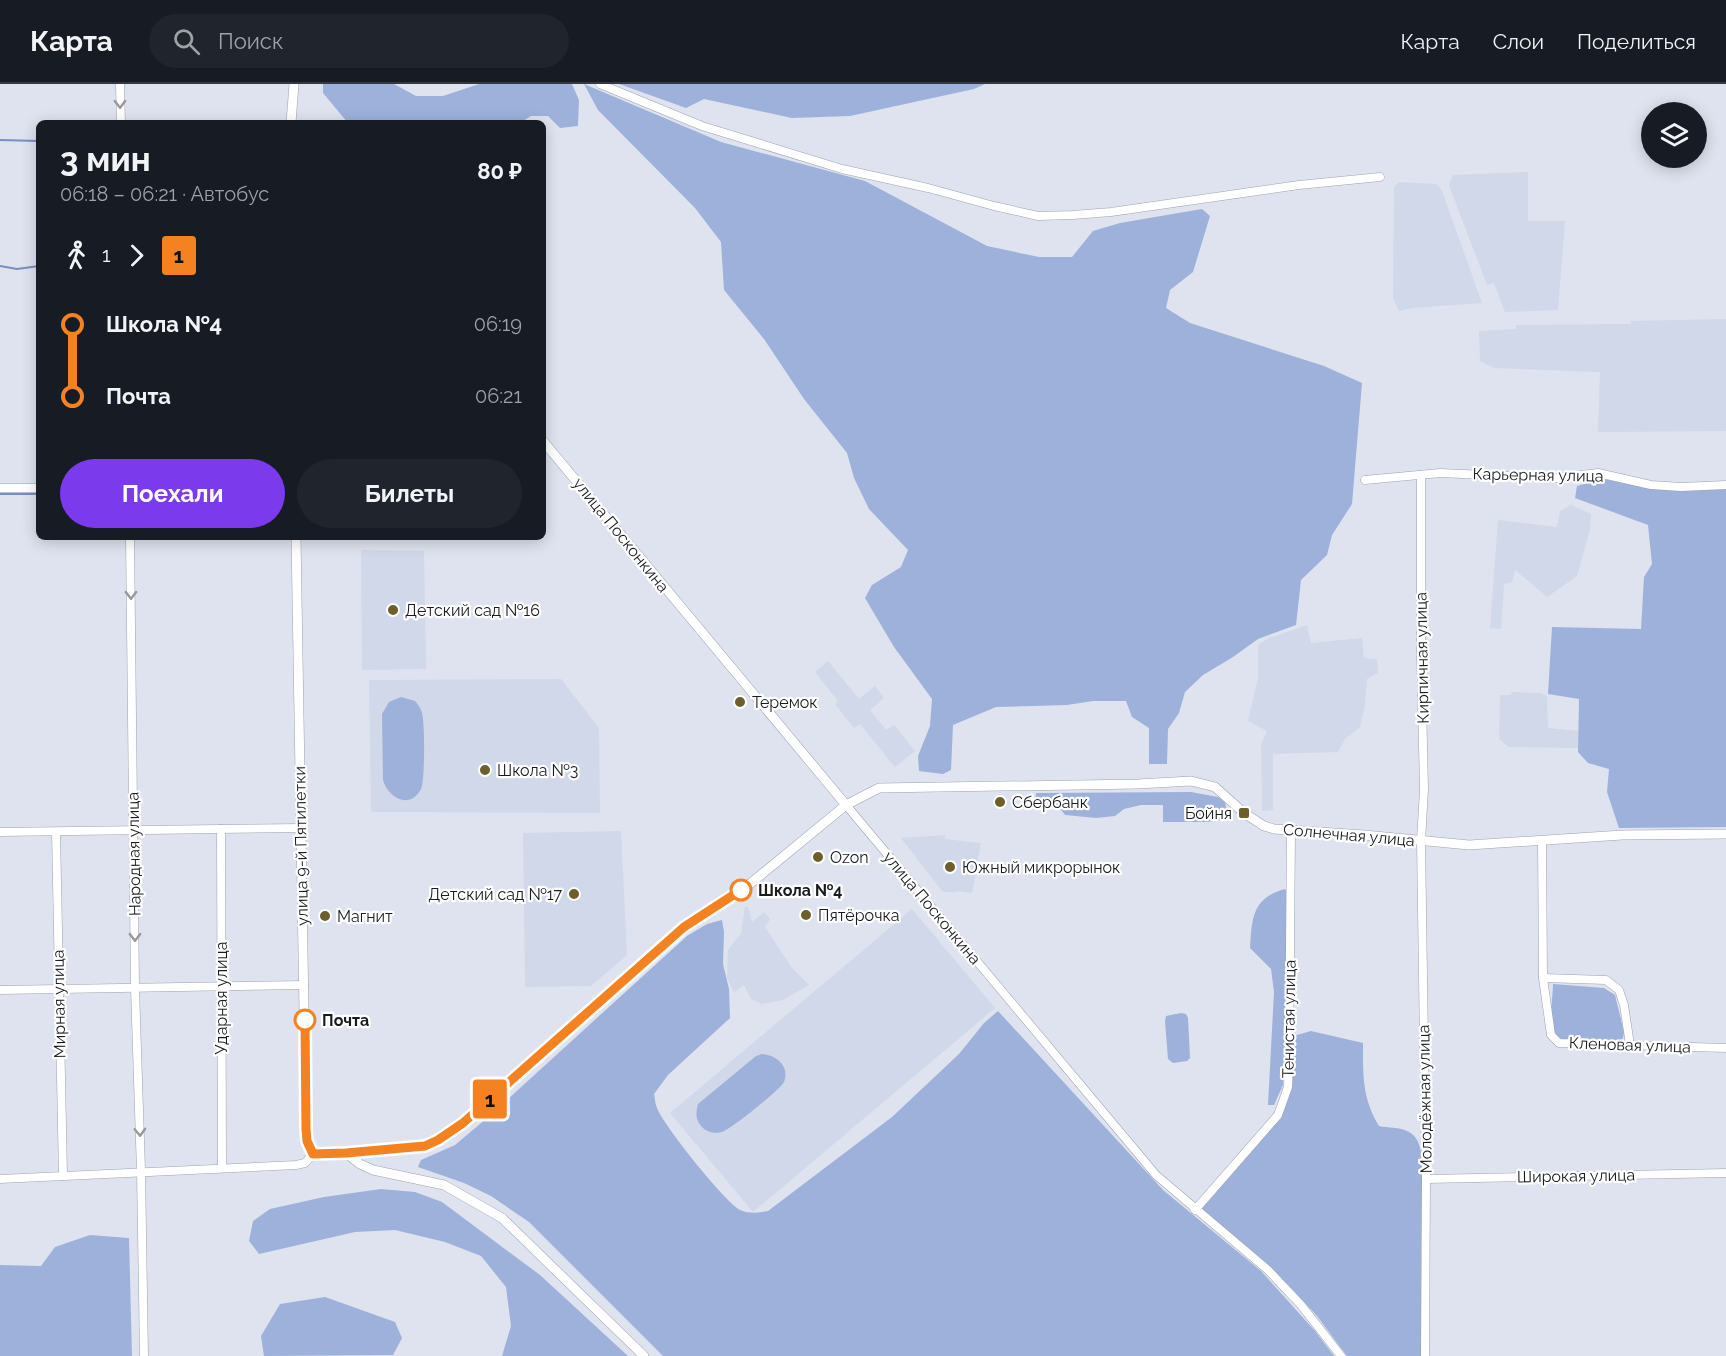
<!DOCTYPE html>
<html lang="ru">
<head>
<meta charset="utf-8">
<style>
	:root { --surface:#171b24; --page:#20242c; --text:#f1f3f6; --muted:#9ea1a6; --line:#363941; --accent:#7c3aed }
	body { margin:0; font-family:Raleway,sans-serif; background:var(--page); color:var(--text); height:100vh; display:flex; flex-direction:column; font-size:22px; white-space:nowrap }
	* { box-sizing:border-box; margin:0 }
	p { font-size:20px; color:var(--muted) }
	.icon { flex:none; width:33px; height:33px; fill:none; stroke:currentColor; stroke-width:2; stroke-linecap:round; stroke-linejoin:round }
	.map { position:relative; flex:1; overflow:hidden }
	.details { position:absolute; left:36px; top:36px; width:510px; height:420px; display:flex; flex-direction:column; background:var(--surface); border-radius:9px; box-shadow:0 3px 15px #0003 }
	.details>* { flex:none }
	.badge { padding:0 12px; border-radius:4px; font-size:21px; line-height:39px }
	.controls { position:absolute; left:1641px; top:18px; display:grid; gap:12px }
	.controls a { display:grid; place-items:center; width:66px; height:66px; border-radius:50%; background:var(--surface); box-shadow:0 3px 15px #0003; font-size:30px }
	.map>.badge { position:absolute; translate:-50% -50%; box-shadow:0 0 0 3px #fff }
	.legs { display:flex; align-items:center; gap:9px; height:66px; padding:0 24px; font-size:20px }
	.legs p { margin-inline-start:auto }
	.overview { display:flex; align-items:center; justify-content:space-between; height:102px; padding:0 24px }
	h1 { font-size:33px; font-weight:700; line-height:45px }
	.cta { display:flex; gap:12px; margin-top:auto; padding:12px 24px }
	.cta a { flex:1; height:69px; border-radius:36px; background:var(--accent); color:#fff; font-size:24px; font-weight:700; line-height:69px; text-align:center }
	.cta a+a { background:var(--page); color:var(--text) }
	ul { padding:0 24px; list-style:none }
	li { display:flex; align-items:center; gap:21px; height:72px; font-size:22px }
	li i { display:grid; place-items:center; width:9px; height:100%; margin:0 8px; background:currentColor }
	li i::after { content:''; width:15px; height:15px; margin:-8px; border:4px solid; border-radius:50%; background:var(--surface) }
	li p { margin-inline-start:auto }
	li:first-child i { background:linear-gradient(#0000 50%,currentColor 0) }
	li:last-child i { background:linear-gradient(currentColor 50%,#0000 0) }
	header { display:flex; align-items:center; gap:36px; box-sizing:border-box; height:84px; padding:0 30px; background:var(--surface); border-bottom:2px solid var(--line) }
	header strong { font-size:28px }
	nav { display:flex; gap:33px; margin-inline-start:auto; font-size:21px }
	.search { width:420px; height:54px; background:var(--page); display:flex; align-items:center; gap:15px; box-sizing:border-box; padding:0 21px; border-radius:33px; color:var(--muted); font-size:22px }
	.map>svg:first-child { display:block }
</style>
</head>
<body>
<header>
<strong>Карта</strong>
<div class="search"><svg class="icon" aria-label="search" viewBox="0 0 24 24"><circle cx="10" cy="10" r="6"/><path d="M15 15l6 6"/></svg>Поиск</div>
<nav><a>Карта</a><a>Слои</a><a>Поделиться</a></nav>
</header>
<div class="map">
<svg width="1726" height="1272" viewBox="0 0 1726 1272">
	<rect width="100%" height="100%" fill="#dee3ef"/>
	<g fill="#d0d8ea">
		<polygon points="1528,88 1528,137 1565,137 1558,226 1505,228 1494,199 1487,201 1449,101 1453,91"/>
		<polygon points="1399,98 1437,100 1442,107 1482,219 1413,224 1399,227 1393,214 1394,103"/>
		<polygon points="1726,235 1726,347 1598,348 1600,288 1494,284 1480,277 1479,247 1516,245 1516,241 1631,240 1631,237"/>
		<polygon points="1571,421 1591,430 1590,446 1577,492 1547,513 1515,486 1512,498 1504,500 1501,545 1490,544 1498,436 1557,443 1560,427"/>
		<polygon points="361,466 424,467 426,585 362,586"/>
		<polygon points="1307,541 1311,559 1362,554 1364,574 1377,575 1378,589 1367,595 1365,621 1360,643 1345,655 1338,668 1273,670 1273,726 1262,727 1261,661 1267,647 1248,637 1258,594 1258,561 1269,554"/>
		<polygon points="828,577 859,615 875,602 884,614 870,626 886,646 894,641 915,667 895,683 860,640 854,644 835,620 838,617 815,588"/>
		<polygon points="561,595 599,644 600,729 371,728 369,596"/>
		<polygon points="1513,608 1541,609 1547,612 1548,644 1578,647 1578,664 1509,663 1499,655 1500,611 1510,611"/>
		<polygon points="621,747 627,871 591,902 525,903 523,749"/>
		<polygon points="945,751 945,755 981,759 972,809 957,807 957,808 943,808 901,754"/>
		<polygon points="745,823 748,823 752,838 764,828 770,835 765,843 792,884 809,901 783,916 762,920 751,915 744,901 734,908 727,894 728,866 741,849"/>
		<polygon points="912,825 995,924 753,1128 670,1029"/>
	</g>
	<g fill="#9db1db">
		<polygon points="323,0 394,0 416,12 443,12 479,0 572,0 579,16 578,42 560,44 548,32 531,32 523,37 524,39 348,39 323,9"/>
		<polygon points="584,0 721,58 865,97 987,162 1039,173 1072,173 1093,147 1120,139 1202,125 1210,132 1193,188 1170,206 1166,224 1190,239 1324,282 1362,299 1352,420 1332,451 1327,471 1301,496 1296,541 1258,555 1233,573 1203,591 1185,608 1179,629 1168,645 1167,680 1149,680 1149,644 1132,633 1126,617 1093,617 1067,621 996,623 953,641 951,686 943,690 919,687 918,672 930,642 932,615 894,563 865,514 872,501 901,483 908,466 869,425 854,394 847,369 804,315 764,255 724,206 721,158 695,124 598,26"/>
		<polygon points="619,0 985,0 974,5 850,32 792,34 704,15 686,24"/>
		<path d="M 1603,395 C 1644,403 1684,409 1726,403 L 1726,743 L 1619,744 L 1607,708 L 1609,685 L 1588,679 L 1578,668 L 1579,615 L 1548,610 L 1552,543 L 1641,545 L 1644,493 L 1652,480 L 1648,441 L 1575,414 L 1577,402 Z"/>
		<path d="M 401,613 L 415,617 C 418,621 421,624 422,629 C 425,640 425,697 421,705 C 410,726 388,714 383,696 L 382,630 L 389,618 Z"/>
		<polygon points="1191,708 1218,713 1225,718 1227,729 1224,736 1206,738 1163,738 1163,721 1141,721 1124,725 1115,732 1096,734 1065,731 1059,723 1051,723 1049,715 1040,715 1040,724 1037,726 1035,722 1036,709"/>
		<path d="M 1285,805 L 1287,808 L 1287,922 L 1283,1001 L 1274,1021 L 1268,1021 L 1274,908 L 1271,885 L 1250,864 C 1252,834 1252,814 1285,805 Z"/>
		<path d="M 722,836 L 724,848 L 723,880 L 729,905 L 730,934 L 668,991 L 654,1010 C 655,1014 655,1020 657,1024 C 664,1042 724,1117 740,1126 C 749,1130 758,1129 768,1127 L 892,1033 L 959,970 L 984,939 L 998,927 L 1163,1106 L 1261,1187 L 1315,1247 L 1334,1272 L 663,1272 L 529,1138 L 491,1112 L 464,1099 L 418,1083 L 421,1076 L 455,1061 L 487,1034 L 687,852 L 707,840 Z"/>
		<path d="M 1553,900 L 1604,904 L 1615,911 L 1624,948 L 1623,954 L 1619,958 L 1561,956 C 1546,945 1553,916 1553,900 Z"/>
		<polygon points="1181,929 1186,930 1188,934 1190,974 1187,977 1173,979 1168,975 1165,937 1166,932"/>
		<path d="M 1311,947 L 1363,959 C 1363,991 1362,1014 1379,1042 C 1388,1044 1399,1043 1407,1047 C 1424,1054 1422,1079 1422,1094 L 1421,1272 L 1347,1272 L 1317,1232 L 1288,1201 L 1198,1122 L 1282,1023 L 1290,953 Z"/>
		<path d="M 762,970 C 777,971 790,983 784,998 C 781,1005 730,1046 722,1048 C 714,1050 706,1048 701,1042 C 695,1035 696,1028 698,1020 L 756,972 Z"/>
		<polygon points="381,1105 415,1108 442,1118 540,1191 628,1272 502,1272 511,1242 506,1203 481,1172 445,1158 395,1146 355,1148 259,1170 249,1157 253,1137 270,1125 324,1113"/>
		<polygon points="90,1151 129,1154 132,1272 0,1272 0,1181 41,1182 55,1163"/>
		<polygon points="325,1213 395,1238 402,1254 393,1271 264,1272 261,1252 280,1220"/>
	</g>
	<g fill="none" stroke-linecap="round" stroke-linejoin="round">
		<g stroke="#788ebf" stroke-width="2">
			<polyline points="0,56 39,57"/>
			<polyline points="0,182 17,185 39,182"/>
			<polyline points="0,410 39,410"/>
		</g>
		<defs>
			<g id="minor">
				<polyline points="120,0 121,39"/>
				<polyline points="600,0 702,42 842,85 928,104 994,122 1038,132 1073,131 1111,128 1299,101 1380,93"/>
				<polyline points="1421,391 1421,572 1424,705 1421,757 1426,1095 1425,1272"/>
				<polyline points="1365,396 1440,389 1557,394 1598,389 1651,401 1681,403 1726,401"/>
				<polyline points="0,404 39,404"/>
				<polyline points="130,453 135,904 141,1087 144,1272"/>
				<polyline points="846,721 1156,1091 1268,1186 1301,1221 1341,1272"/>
				<polyline points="221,745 222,1084"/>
				<polyline points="0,748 301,744"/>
				<polyline points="56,748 63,1092"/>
				<polyline points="1542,757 1543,894 1551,951 1559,959 1726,964"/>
				<polyline points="1543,894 1606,896 1619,906 1624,921 1630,961"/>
				<polyline points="0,906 304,901"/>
				<polyline points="0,1095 296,1081 305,1079 313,1070"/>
				<polyline points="1426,1095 1726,1089"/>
				<polyline points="1195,1126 1278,1031 1288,1003 1289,981 1291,747"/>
			</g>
			<g id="tertiary">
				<polyline points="291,39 294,0"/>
				<polyline points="543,357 846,721"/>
				<path d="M 296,453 L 306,1045 L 307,1057 L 313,1070 L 415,1064 C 434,1061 448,1050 463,1039 L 684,843 L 751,799 L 846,721 L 879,704 L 1138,700 L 1191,697 L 1215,703 L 1244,729 L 1264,742 L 1274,745 L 1364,751 L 1469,761 L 1622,751 L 1726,750"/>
				<polyline points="346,1069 360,1080 373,1086 444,1101 502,1134 644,1272"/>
			</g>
		</defs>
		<use href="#minor" stroke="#9da2ad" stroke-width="9"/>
		<use href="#tertiary" stroke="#9da2ad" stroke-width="10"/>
		<use href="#minor" stroke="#fff" stroke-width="8"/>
		<use href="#tertiary" stroke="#fff" stroke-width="9"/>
	</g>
	<defs><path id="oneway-chevron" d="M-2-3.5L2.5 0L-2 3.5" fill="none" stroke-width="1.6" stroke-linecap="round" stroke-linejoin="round" transform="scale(1.5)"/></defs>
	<g stroke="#98989a">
		<use href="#oneway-chevron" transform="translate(120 20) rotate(89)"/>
		<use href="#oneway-chevron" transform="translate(131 511) rotate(89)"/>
		<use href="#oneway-chevron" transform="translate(135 853) rotate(90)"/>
		<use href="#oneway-chevron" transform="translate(140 1048) rotate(88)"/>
	</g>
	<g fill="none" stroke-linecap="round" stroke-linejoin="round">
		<defs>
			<polyline id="line-1" points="305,936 306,1045 307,1057 313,1070 346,1069 425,1062 438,1056 463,1039 684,843 741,806"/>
		</defs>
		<use href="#line-1" stroke="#fff" stroke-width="14"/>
		<use href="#line-1" stroke="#f58220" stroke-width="9"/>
	</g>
	<g fill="#6c5f2c" stroke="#fff" stroke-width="2">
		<circle cx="393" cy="526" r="6"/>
		<circle cx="740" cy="618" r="6"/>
		<circle cx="485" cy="686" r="6"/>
		<circle cx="1000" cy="718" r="6"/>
		<rect x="1238" y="723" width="12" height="12" rx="3"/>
		<circle cx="818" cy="773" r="6"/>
		<circle cx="950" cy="783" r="6"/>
		<circle cx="574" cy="810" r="6"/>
		<circle cx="806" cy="831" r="6"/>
		<circle cx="325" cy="832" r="6"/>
	</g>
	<g fill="#fff" stroke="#f58220" stroke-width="3">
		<circle cx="741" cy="806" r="10"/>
		<circle cx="305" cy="936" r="10"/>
	</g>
	<g text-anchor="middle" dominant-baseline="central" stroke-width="4.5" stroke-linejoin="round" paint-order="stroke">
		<g font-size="16" fill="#191b1f" stroke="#fff">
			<text transform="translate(1538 391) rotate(1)">Карьерная улица</text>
			<text transform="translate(621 451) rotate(51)">улица Посконкина</text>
			<text transform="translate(1422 574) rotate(-91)">Кирпичная улица</text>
			<text transform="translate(1349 751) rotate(5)">Солнечная улица</text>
			<text transform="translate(301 762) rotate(-91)">улица 9-й Пятилетки</text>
			<text transform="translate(134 770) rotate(-91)">Народная улица</text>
			<text transform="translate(932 824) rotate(50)">улица Посконкина</text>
			<text transform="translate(221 914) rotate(-90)">Ударная улица</text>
			<text transform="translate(59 920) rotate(-91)">Мирная улица</text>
			<text transform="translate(1289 935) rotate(-89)">Тенистая улица</text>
			<text transform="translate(1630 961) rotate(2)">Кленовая улица</text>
			<text transform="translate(1425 1015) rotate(-91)">Молодёжная улица</text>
			<text transform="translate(1576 1092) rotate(-1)">Широкая улица</text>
		</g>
		<g font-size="16" fill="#191b1f" stroke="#fff" text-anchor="start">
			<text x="405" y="526">Детский сад №16</text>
			<text x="752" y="618">Теремок</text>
			<text x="497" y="686">Школа №3</text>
			<text x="1012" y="718">Сбербанк</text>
			<text x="1232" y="729" text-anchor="end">Бойня</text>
			<text x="830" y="773">Ozon</text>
			<text x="962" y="783">Южный микрорынок</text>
			<text x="562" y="810" text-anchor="end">Детский сад №17</text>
			<text x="818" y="831">Пятёрочка</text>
			<text x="337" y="832">Магнит</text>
		</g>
		<g font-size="16" font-weight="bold" fill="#191b1f" stroke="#fff" text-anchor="start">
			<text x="758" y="806">Школа №4</text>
			<text x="322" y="936">Почта</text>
		</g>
	</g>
</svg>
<div class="controls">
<a><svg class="icon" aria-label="layers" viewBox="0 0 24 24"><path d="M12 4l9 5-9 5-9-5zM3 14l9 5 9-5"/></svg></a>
</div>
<b class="badge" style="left:490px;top:1015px;background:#f58220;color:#111">1</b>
<section class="details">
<div class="overview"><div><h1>3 мин</h1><p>06:18 – 06:21 · Автобус</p></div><b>80 ₽</b></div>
<div class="legs"><svg class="icon" aria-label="walk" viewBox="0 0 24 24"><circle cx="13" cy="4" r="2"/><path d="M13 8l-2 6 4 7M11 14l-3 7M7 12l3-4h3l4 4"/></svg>1<svg class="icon" aria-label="forward" viewBox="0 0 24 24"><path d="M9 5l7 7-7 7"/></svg><b class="badge" style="background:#f58220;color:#111">1</b></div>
<ul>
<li><i style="color:#f58220"></i><b>Школа №4</b><p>06:19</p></li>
<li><i style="color:#f58220"></i><b>Почта</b><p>06:21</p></li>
</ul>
<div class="cta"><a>Поехали</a><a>Билеты</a></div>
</section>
</div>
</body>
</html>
